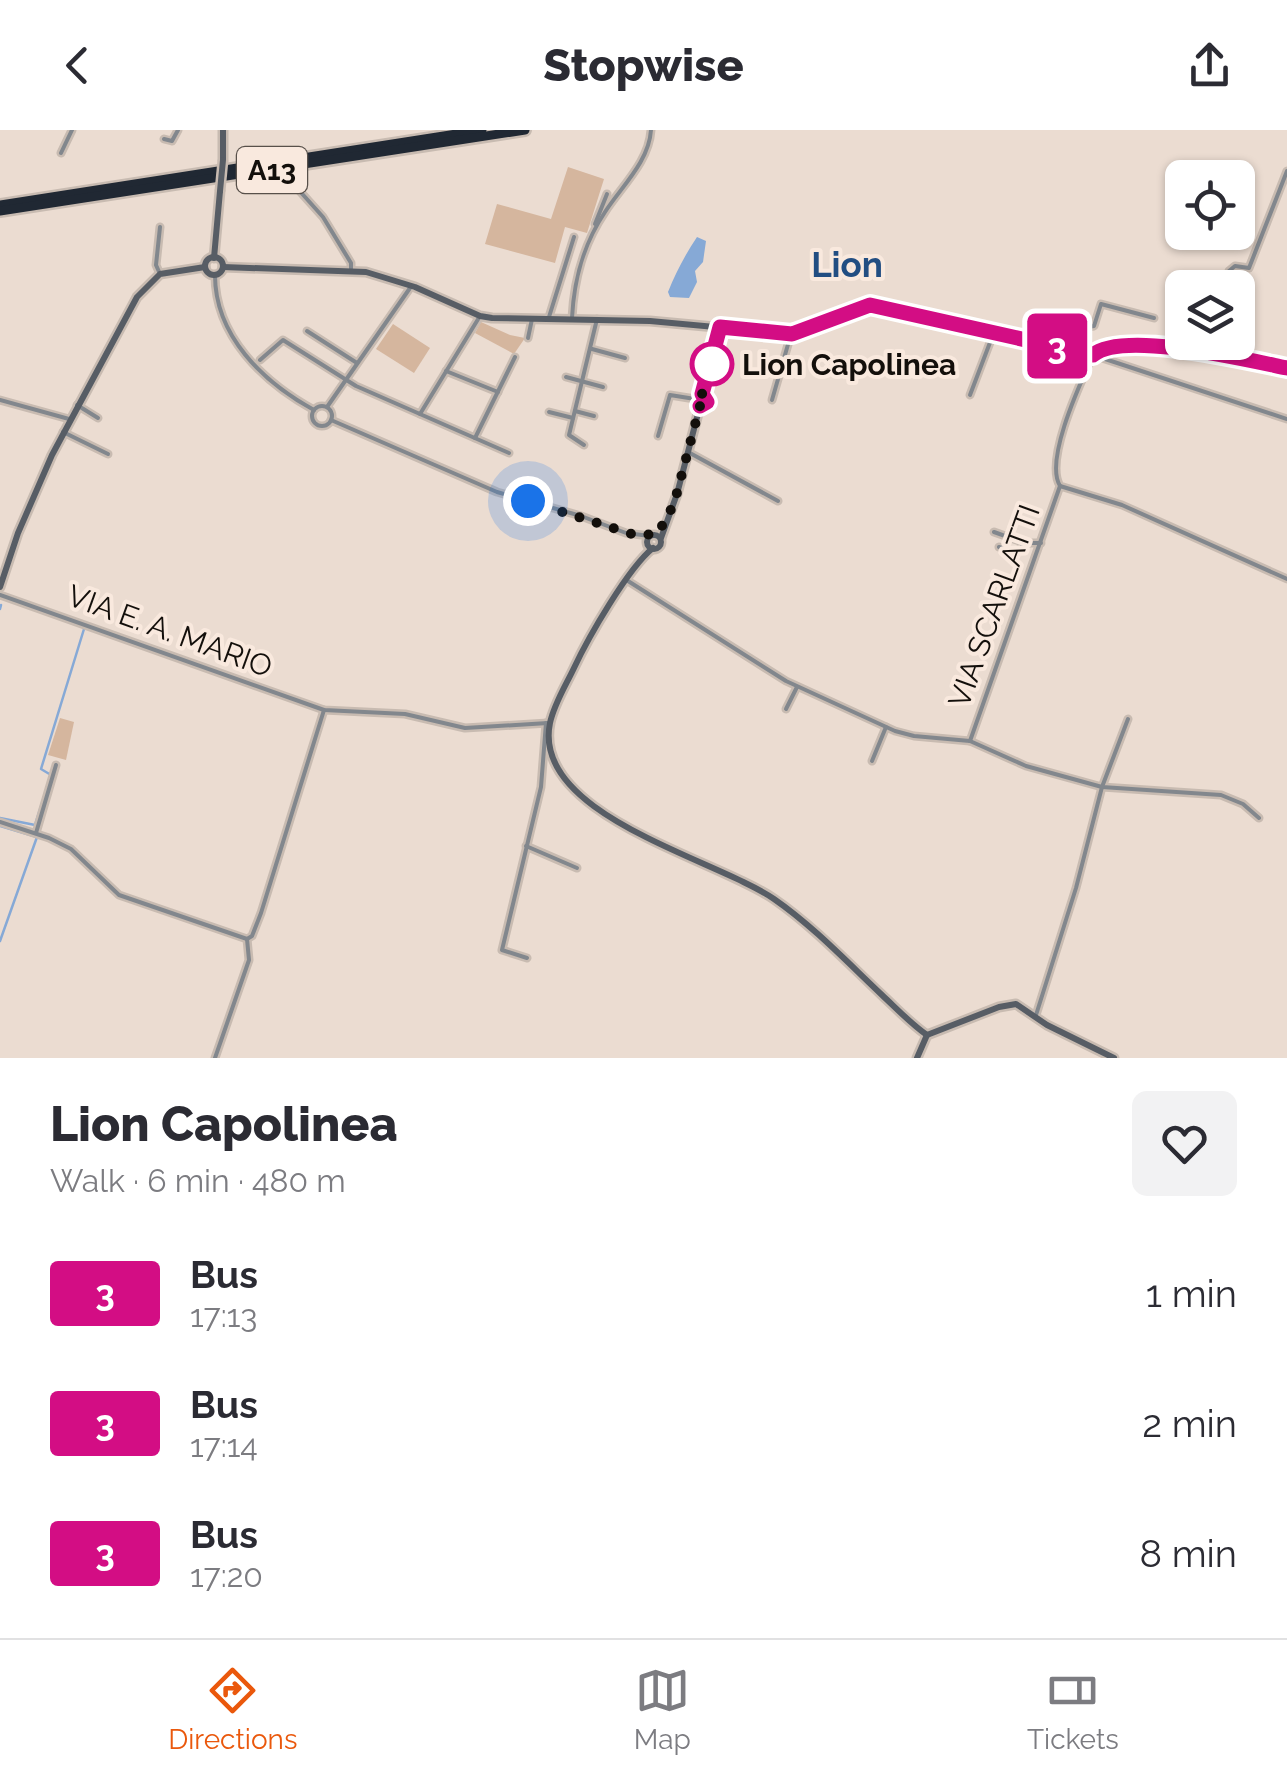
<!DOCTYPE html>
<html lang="en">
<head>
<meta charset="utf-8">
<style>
	:root { --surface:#fff; --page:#f2f2f3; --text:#2b2b33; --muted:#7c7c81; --line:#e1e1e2; --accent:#ea580c }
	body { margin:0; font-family:Raleway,sans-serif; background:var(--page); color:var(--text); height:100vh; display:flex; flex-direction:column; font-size:38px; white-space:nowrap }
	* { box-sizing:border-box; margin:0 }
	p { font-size:32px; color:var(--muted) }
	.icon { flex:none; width:55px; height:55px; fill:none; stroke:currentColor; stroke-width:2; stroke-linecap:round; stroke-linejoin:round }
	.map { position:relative; height:928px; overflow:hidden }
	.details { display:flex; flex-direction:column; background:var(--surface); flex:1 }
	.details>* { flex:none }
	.badge { padding:0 20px; border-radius:8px; font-size:35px; line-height:65px }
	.tools { position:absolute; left:1165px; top:30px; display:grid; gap:20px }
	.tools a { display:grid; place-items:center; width:90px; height:90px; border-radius:15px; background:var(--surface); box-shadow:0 2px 8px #0004; font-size:50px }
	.you { position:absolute; width:50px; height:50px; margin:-25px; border:8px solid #fff; border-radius:50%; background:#1a73e8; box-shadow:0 0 0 15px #1a73e833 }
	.map>.badge { position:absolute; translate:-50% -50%; box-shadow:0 0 0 5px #fff }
	.round { display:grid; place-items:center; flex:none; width:105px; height:105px; border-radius:15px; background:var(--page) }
	.headline { display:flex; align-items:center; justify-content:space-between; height:170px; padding:0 50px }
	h1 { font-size:48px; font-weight:800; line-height:75px }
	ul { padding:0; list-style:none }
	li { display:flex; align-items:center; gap:30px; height:130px; padding:0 50px }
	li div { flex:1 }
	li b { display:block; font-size:38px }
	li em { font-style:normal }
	li .badge { min-width:110px; font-weight:700; text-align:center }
	header { display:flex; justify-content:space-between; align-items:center; height:130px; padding:0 50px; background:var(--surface); font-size:45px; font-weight:800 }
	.dock { display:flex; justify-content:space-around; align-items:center; height:140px; border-top:2px solid var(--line); background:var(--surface); font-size:28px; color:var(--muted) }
	.dock a { display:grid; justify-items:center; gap:5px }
	.dock .active { color:var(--accent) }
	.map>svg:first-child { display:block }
</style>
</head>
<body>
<header><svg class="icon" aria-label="back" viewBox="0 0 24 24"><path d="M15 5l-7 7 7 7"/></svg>Stopwise<svg class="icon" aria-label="share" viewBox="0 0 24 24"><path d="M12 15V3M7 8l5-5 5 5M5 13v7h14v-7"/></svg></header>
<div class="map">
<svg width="1287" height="928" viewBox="0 0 1287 928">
	<rect width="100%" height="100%" fill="#ebdcd1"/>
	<g fill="#d5b69e">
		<polygon points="568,37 604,49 587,103 565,97 555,133 485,114 497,74 551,89"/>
		<polygon points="481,192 510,205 525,208 514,224 475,203"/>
		<polygon points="393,194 430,218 414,243 376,219"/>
		<polygon points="60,588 74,592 66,630 48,625"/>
	</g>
	<path fill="#86a9d6" d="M 697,107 L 706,111 L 703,132 L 695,141 L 697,152 L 689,168 L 670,167 L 668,162 C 676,142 685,125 697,107 Z"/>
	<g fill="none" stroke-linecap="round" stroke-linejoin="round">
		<g stroke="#86a9d6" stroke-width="2.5">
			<polyline points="0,479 1,475"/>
			<polyline points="0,688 35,695 51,645 41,639 84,499"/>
			<polyline points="0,696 37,707 0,811"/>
		</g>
		<defs>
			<g id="street">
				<polyline points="164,9 172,11 178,0"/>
				<polyline points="61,23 72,0"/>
				<polyline points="288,48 323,87 351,133 351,140"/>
				<polyline points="595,94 607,64"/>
				<polyline points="160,144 156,135 160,97"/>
				<path d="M 215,145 C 215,206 263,252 314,280"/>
				<polyline points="1222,158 1229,141 1235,136 1249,138 1287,41"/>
				<polyline points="549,187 574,107"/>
				<path d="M 572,188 C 574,149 583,115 605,82 C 621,57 649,32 651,0"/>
				<polyline points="307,201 357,233"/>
				<polyline points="528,208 532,189"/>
				<polyline points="592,219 625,228"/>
				<polyline points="1075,220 1081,198 1094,196 1101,174 1154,188"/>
				<polyline points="260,230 283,210 356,256 509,323"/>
				<polyline points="446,241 498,262"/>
				<polyline points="566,247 603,257"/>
				<polyline points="970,265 994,202"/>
				<polyline points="0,270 69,289"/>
				<polyline points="772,270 791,204"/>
				<polyline points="77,275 98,288"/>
				<circle cx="322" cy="286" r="10"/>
				<polyline points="327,277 410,158"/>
				<polyline points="575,281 594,286"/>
				<polyline points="549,282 573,288"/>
				<polyline points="420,284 480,186"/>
				<path d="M 1287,289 L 1093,225 C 1081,252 1044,330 1060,356 L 1122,375 L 1287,449"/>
				<polyline points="331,290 497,362 581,386 626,403 650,406"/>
				<polyline points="63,302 108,324"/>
				<polyline points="658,306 670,265 695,269"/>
				<polyline points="475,308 515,227"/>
				<polyline points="584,315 569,305 597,189"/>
				<polyline points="688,322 778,371"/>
				<polyline points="994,402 1025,413 1041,413"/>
				<polyline points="999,417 1016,423 1025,413"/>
				<polyline points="628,451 786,551 895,601 914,606 970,611 1026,636 1102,657 1221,665 1243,674 1259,688"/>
				<polyline points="0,465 324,580 405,584 465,598 548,593"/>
				<polyline points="786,579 797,557"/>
				<polyline points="970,611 1060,356"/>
				<polyline points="872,631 886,597"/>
				<polyline points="0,692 49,708 71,719 119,765 247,809"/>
				<polyline points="36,703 56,635"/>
				<polyline points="526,716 577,738"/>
				<polyline points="247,809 252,806 261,783 324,580"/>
				<polyline points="527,828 502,820 541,657 546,593"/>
				<polyline points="1036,885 1076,758 1102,657 1128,589"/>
				<polyline points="215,928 249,830 247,809"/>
			</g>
			<g id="secondary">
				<polyline points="223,0 223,30"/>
				<circle cx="214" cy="136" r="9"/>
				<polyline points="214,128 220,61"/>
				<path d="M 223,137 L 366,142 L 415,157 L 480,186 L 492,188 L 650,191 L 791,204 L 870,175 L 1093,225 C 1121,200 1248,230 1287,238"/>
				<circle cx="701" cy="270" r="6"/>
				<polyline points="702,264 720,197"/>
				<circle cx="654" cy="412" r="7"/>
				<polyline points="661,408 677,364 700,276"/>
				<path d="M 653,418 C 628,438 588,508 574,538 C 566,555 554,574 550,593 C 531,685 716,729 774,769 C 813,796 847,832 882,865 C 896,878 911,894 927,905"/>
				<polyline points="0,457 18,403 52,325 137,167 160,144 205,137"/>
				<polyline points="927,905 999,877 1016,874 1047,895 1114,928"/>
				<polyline points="917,928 927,905"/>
			</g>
			<g id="highway">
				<polyline points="0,75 482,0"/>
				<polyline points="0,81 525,0"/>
			</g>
		</defs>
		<use href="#street" stroke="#c8bbb1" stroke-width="9"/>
		<use href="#secondary" stroke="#c8bbb1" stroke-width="11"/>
		<use href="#highway" stroke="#c8bbb1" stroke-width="14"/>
		<use href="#street" stroke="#82878d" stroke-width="4"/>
		<use href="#secondary" stroke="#575d65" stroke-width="6"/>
		<use href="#highway" stroke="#202833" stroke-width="9"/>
		<defs>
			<polyline id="secondary-bridge" points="220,61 223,30"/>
		</defs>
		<use href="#secondary-bridge" stroke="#c8bbb1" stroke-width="11" stroke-linecap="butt"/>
		<use href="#secondary-bridge" stroke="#575d65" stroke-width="6"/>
	</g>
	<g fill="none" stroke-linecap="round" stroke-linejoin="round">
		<defs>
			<path id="line" d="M 700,276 L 707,272 L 702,264 L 720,197 L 792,204 L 870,175 L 1093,225 C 1122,200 1248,230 1287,238"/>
		</defs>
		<use href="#line" stroke="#fff" stroke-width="22"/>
		<use href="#line" stroke="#d30d84" stroke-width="15"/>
		<polyline stroke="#130f0b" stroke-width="10" stroke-dasharray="0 18" points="528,371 638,406 658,403 674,374 700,276 707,272 702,264 712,234"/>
	</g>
	<circle fill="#fff" stroke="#d30d84" stroke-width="5" cx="712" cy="234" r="20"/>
	<g text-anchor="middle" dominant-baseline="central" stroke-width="8" stroke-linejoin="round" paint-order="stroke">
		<rect fill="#f9e9de" stroke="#58504a" stroke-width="2.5" x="237" y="17" width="70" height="46" rx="8"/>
		<g font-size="28" font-weight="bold" fill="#130f0b">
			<text x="272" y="40">A13</text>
		</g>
		<g font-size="30" font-weight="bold" fill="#130f0b" stroke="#f9e9de" text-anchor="start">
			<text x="742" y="234">Lion Capolinea</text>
		</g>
		<g font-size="30" fill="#130f0b" stroke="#f9e9de">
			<text transform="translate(994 476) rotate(-70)">VIA SCARLATTI</text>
			<text transform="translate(170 501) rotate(20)">VIA E. A. MARIO</text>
		</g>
		<g font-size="35" font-weight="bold" fill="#224e82" stroke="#f9e9de">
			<text x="847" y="134">Lion</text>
		</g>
	</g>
</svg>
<div class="tools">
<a><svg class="icon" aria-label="locate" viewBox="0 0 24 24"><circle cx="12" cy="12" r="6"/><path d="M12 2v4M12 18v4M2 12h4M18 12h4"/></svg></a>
<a><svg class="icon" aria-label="layers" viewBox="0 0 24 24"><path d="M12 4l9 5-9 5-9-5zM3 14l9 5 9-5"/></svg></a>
</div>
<div class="you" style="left:528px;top:371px"></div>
<b class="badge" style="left:1057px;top:216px;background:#d30d84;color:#fff">3</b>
</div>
<section class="details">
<div class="headline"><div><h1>Lion Capolinea</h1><p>Walk · 6 min · 480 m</p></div><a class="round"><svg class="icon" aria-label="heart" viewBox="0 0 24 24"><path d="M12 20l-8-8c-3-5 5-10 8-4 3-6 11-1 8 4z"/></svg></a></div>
<ul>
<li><span class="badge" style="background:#d30d84;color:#fff">3</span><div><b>Bus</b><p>17:13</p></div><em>1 min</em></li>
<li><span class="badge" style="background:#d30d84;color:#fff">3</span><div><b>Bus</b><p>17:14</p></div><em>2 min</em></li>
<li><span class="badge" style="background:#d30d84;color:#fff">3</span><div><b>Bus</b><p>17:20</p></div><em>8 min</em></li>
</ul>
</section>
<nav class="dock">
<a class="active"><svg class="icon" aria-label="directions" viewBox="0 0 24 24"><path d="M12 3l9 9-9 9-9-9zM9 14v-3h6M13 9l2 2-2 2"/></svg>Directions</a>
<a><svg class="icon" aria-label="map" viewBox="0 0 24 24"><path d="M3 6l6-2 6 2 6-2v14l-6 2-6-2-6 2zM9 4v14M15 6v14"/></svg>Map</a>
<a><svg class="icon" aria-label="tickets" viewBox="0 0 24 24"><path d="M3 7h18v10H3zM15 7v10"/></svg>Tickets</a>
</nav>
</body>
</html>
